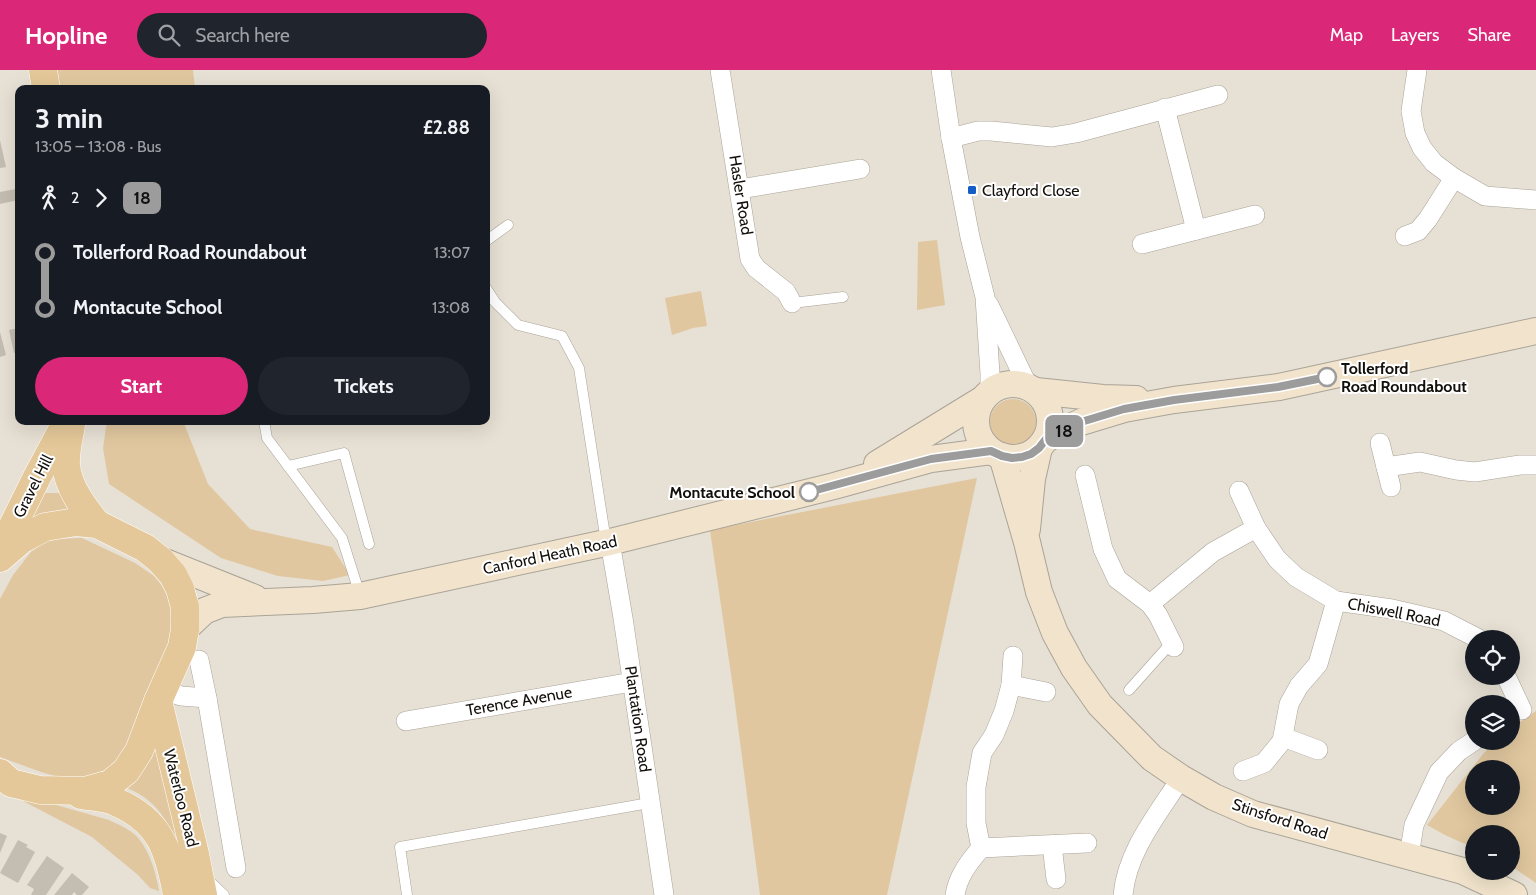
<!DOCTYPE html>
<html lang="en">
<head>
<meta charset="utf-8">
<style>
	:root { --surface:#171b24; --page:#20242c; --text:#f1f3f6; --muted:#9ea1a6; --accent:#db2777 }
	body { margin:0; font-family:Cabin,sans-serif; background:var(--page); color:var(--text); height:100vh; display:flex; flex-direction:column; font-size:19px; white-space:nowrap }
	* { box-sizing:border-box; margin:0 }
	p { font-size:16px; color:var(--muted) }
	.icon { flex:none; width:28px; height:28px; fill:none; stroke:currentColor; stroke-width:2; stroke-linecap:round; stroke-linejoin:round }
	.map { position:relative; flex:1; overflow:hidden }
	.side { position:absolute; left:15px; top:15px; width:475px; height:340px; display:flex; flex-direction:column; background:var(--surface); border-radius:10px; box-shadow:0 5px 20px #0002 }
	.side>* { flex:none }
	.badge { padding:0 10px; border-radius:8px; font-size:18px; line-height:32px }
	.controls { position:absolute; left:1465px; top:560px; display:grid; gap:10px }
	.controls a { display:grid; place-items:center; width:55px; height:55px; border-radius:50%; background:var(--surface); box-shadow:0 5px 20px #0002; font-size:25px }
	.map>.badge { position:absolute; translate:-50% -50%; box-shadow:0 0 0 2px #fff }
	.legs { display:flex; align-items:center; gap:8px; height:55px; padding:0 20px; font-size:16px }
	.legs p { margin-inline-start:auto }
	.overview { display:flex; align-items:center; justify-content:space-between; height:85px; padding:0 20px }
	h1 { font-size:28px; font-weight:700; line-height:38px }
	.primary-button { display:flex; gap:10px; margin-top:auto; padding:10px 20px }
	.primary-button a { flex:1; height:58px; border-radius:30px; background:var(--accent); color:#fff; font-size:20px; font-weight:700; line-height:58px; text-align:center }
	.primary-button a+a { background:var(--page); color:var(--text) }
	ul { padding:0 20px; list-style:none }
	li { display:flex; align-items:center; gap:18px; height:55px; font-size:19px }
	li i { display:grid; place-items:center; width:8px; height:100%; margin:0 6px; background:currentColor }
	li i::after { content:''; width:12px; height:12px; margin:-6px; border:4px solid; border-radius:50%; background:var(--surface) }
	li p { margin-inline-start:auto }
	li:first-child i { background:linear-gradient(#0000 50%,currentColor 0) }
	li:last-child i { background:linear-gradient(currentColor 50%,#0000 0) }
	header { display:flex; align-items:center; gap:30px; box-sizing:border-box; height:70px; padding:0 25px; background:var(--accent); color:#fff }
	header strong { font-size:24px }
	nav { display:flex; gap:28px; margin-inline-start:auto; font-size:18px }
	.search { width:350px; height:45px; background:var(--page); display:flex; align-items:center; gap:12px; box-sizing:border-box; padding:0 18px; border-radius:28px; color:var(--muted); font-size:19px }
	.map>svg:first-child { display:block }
</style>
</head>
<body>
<header>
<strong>Hopline</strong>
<div class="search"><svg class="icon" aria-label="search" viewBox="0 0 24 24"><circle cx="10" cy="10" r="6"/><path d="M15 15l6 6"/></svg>Search here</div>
<nav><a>Map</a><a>Layers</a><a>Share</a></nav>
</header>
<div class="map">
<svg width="1536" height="825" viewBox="0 0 1536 825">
	<rect width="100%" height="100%" fill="#e7e0d4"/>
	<g fill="#e0c79f" fill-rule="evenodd">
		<polygon points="57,0 193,0 195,19 60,19"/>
		<polygon points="937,170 945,235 917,240 918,172"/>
		<polygon points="701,221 707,256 693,258 672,265 665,228"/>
		<circle cx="1013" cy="352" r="23"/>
		<polygon points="107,351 183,351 208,414 250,459 332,477 350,505 323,511 278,506 221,488 109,414 103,378"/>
		<polygon points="977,408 887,825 760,825 733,618 710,460"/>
		<polygon points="43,423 63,423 74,442 27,452"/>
		<polygon points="82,468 135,493 154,506 163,517 170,532 174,555 168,579 133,670 106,705 68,710 41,702 0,687 0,529 13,505 31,482 45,472 56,469"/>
		<path d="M 1536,641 L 1536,813 L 1511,796 L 1511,764 L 1474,764 L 1474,778 L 1447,766 L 1427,755 L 1483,684 L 1496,671 L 1511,671 L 1511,658 ZM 1474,699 L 1511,699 L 1511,736 L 1474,736 Z"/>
		<path d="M 156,676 L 195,825 C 184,795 174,751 149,731 C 142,725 134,721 125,717 L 151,688 Z"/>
		<path d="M 0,719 L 109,750 C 119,755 132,760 139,769 C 150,783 156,803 159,821 L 150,818 L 138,805 L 92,767 Z"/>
	</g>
	<g fill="#c4bdb1">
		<polygon points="0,70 6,97 0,98"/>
		<polygon points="16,119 18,130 0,134 0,122"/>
		<polygon points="19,258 19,282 14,283 9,260"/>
		<polygon points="0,262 6,285 0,287"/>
		<polygon points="0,763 7,766 0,783"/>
		<polygon points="18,770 28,775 26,777 35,782 18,813 0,803"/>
		<polygon points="47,786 64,798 46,825 31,825 34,819 27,815"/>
		<polygon points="72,803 89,817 82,825 77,825 74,822 72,825 54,825"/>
	</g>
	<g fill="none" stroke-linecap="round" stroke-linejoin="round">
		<defs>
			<g id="lane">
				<polyline points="486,171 508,155"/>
				<polyline points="486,218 495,232 518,255 562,266 579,298 604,459 609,471"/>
				<polyline points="792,233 843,227"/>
				<polyline points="264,351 267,368 342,468 360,525"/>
				<polyline points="288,396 344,383 369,474"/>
				<polyline points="1129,620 1172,572"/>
				<polyline points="206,808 224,825"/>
				<polyline points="407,825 400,777 649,733"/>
			</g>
			<g id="street">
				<polyline points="720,0 750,189 756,198 786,222 792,233"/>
				<polyline points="941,0 951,68 970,167 985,227 990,304 990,322"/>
				<polyline points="1417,0 1411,41 1415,63 1422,78 1434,93 1454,108 1485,126 1536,130"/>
				<polyline points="1165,38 1196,160"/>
				<polyline points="951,68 978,61 991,61 1052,67 1076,63 1218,25"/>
				<polyline points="740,119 860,99"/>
				<polyline points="1405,166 1418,161 1428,149 1454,108"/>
				<polyline points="1142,174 1255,145"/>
				<polyline points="989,235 1028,316"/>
				<polyline points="1380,373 1391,417"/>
				<polyline points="1386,397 1420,392 1456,400 1475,402 1520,395 1536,395"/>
				<polyline points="1085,405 1103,479 1117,509 1150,534 1158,545 1174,577"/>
				<polyline points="1239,421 1256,458 1277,489 1296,507 1336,531 1392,539 1444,551 1479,569"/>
				<polyline points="610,472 623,548 664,825"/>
				<polyline points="1150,534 1213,482 1256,458"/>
				<polyline points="199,590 207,628 236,798"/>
				<polyline points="1506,606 1522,640"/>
				<polyline points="1011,615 1046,622"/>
				<polyline points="164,620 181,626 207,628"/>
				<polyline points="406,651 632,612"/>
				<polyline points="1283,667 1318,680"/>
				<polyline points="1243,701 1264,693 1282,671 1289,634 1299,616 1318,594 1336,531"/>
				<polyline points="1052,775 1056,809"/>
				<polyline points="981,778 1087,773"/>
				<polyline points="1409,786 1414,755 1439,702 1459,681 1474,671"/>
				<path d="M 955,825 C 958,806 969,792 981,778 L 976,753 L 976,717 L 982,683 L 994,665 L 1004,641 L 1011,615 L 1013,586"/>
				<path d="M 1123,825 C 1127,781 1158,744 1181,708"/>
			</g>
			<g id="secondary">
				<circle cx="1013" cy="351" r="37"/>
				<polyline points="1036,321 1103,328 1136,329"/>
				<polyline points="1046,369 1081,352 1124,339 1174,330 1279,317 1536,261"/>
				<polyline points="1002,386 1027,472 1039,522 1055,563 1074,598 1100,635 1152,688 1181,708 1214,727 1253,744 1463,801 1514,825"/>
				<polyline points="877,394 983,329"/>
				<polyline points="1027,459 1032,409 1039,378"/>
				<polyline points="160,490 255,528"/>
				<polyline points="185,559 204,541 222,534 313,530 360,526 610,472 834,416 931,389 991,381"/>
			</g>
			<g id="primary">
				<polyline points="43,0 46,19"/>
				<path d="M 71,355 C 69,368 65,382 66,395 C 68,417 83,437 97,454"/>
				<polyline points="0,482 37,407 67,351"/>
				<polyline points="0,488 22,469 45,457 76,452 97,454 145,478 160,490 173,505 180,519 185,537 185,559 182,577 158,631 139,681 126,701 110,714 85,721 40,720 11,713 0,703"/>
				<polyline points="158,631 195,784 203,825"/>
				<path d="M 81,725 C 92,727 106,727 116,732 C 161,751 169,781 177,825"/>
			</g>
		</defs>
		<use href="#lane" stroke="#aaa398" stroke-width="11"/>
		<use href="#street" stroke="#aaa398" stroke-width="20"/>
		<use href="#secondary" stroke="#aaa398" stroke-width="28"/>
		<use href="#primary" stroke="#fff" stroke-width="29"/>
		<use href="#lane" stroke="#fff" stroke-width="10"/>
		<use href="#street" stroke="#fff" stroke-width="19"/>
		<use href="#secondary" stroke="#f2e4cc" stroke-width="26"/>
		<use href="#primary" stroke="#e4c899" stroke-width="28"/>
	</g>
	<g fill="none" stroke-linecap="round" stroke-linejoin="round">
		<defs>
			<polyline id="line-1" points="809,422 931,389 991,381 1002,386 1012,388 1022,387 1031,384 1039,378 1046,369 1081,352 1124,339 1174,330 1278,317 1327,307"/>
		</defs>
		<use href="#line-1" stroke="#fff" stroke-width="11"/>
		<use href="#line-1" stroke="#9d9c9c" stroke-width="8"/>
	</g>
	<rect fill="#145dc7" stroke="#fff" stroke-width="2" x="967" y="115" width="10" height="10" rx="2.5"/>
	<g fill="#fff" stroke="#9d9c9c" stroke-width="2.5">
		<circle cx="1327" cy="307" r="9"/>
		<circle cx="809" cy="422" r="9"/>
	</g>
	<g text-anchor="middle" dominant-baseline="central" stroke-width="4" stroke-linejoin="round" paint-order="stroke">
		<g font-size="16" fill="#13100c" stroke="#fff" text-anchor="start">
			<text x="982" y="120">Clayford Close</text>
		</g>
		<g font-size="16" fill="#13100c" stroke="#fff">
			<text transform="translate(741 125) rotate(81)">Hasler Road</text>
			<text transform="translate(33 416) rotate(-63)">Gravel Hill</text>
			<text transform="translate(550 485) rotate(-12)">Canford Heath Road</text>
			<text transform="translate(1394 542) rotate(11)">Chiswell Road</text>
			<text transform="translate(519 631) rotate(-10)">Terence Avenue</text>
			<text transform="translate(638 649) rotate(82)">Plantation Road</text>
			<text transform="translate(181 728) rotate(76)">Waterloo Road</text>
			<text transform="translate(1280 749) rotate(18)">Stinsford Road</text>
		</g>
		<g font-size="16" font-weight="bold" fill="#13100c" stroke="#fff" text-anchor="start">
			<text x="1341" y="298">Tollerford<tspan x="1341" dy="18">Road Roundabout</tspan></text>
			<text x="795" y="422" text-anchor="end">Montacute School</text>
		</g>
	</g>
</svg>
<div class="controls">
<a><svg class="icon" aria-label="locate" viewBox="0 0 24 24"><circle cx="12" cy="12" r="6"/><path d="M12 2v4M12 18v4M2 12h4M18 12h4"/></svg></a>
<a><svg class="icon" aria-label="layers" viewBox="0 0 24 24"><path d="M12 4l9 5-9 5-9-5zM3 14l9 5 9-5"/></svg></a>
<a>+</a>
<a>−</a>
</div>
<b class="badge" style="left:1064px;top:361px;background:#9d9c9c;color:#111">18</b>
<section class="side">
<div class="overview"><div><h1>3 min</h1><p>13:05 – 13:08 · Bus</p></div><b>£2.88</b></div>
<div class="legs"><svg class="icon" aria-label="walk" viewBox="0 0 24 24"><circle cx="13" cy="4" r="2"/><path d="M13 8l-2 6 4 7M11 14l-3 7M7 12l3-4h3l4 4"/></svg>2<svg class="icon" aria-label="forward" viewBox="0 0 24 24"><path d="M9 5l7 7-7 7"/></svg><b class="badge" style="background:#9d9c9c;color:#111">18</b></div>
<ul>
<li><i style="color:#9d9c9c"></i><b>Tollerford Road Roundabout</b><p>13:07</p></li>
<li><i style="color:#9d9c9c"></i><b>Montacute School</b><p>13:08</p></li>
</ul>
<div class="primary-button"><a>Start</a><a>Tickets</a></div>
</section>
</div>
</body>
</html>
